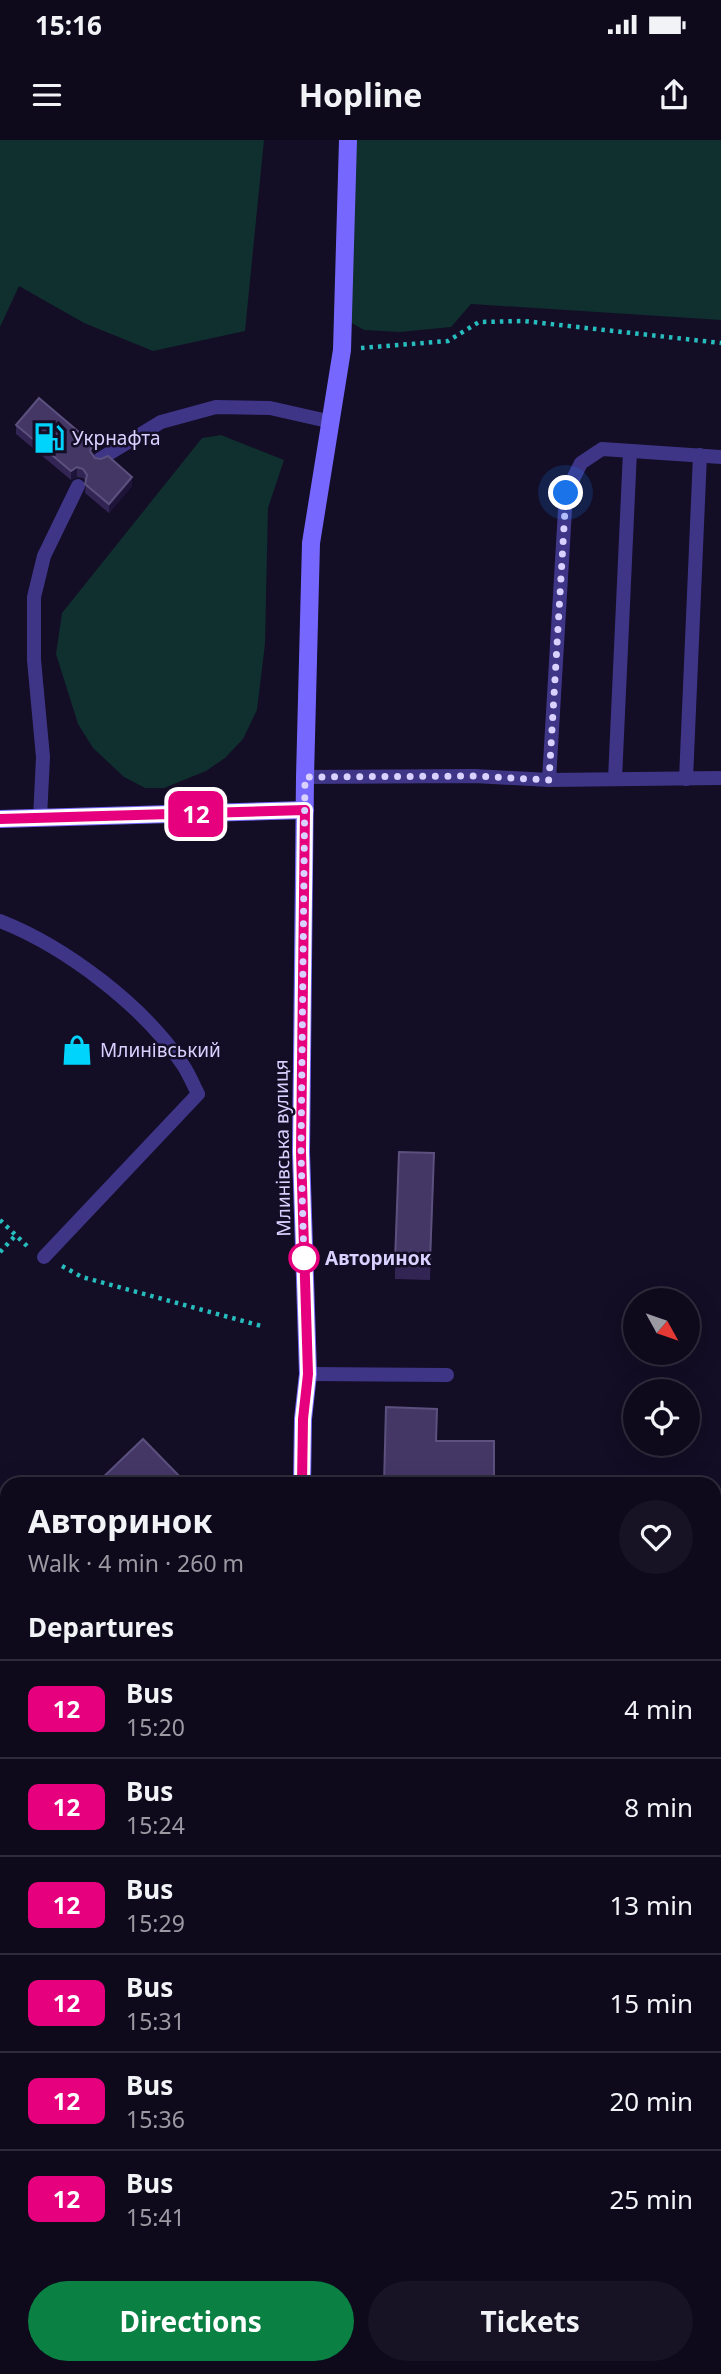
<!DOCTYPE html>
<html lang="en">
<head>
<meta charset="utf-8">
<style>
	:root { --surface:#0e0a1c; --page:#171325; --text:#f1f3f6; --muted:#9b9aa3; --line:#2e2b3b; --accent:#0b8043 }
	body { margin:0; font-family:"Noto Sans",sans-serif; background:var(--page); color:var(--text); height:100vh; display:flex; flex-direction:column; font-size:26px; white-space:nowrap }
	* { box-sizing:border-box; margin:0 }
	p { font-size:23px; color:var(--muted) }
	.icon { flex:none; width:38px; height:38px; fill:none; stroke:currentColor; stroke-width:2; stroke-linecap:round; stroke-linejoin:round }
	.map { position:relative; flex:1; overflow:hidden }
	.sheet { position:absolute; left:0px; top:1337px; width:721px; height:898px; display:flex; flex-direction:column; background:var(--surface); border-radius:21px 21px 0 0; box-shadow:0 7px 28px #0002,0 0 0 2px var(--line) }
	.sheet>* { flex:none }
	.badge { padding:0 14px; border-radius:10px; font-size:24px; line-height:46px }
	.needle { width:46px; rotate:130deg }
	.controls { position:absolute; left:623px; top:1148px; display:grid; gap:14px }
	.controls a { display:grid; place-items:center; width:77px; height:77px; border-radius:50%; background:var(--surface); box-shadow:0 7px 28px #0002,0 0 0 2px var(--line); font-size:35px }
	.you { position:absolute; width:35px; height:35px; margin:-18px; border:5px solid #fff; border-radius:50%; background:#1a73e8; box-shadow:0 0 0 10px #1a73e833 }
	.map>.badge { position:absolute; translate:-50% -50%; box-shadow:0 0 0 4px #fff }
	h2 { padding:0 28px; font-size:26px; line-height:63px }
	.round { display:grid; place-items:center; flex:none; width:74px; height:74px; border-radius:37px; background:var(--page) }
	.head { display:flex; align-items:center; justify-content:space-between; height:119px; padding:0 28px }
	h1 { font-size:33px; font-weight:700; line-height:52px }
	.button { display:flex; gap:14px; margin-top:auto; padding:14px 28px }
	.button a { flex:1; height:80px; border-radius:42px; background:var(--accent); color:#fff; font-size:28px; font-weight:700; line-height:80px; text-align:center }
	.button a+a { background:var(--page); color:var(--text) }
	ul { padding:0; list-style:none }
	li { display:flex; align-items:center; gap:21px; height:98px; padding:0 28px; border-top:2px solid var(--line) }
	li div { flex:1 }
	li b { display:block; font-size:26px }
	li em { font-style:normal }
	li .badge { min-width:77px; font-weight:700; text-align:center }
	.status { display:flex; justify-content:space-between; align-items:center; height:49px; padding:0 35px; background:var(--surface); direction:ltr }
	.status svg { height:19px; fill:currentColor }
	header { display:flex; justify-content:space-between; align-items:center; height:91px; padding:0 28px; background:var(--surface); font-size:32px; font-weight:700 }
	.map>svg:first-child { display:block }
</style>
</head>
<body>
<div class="status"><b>15:16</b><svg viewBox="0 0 49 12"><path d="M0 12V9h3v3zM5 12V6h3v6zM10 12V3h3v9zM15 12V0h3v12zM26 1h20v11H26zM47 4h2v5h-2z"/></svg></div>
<header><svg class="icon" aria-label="menu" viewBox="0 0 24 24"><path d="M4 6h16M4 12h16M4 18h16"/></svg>Hopline<svg class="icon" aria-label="share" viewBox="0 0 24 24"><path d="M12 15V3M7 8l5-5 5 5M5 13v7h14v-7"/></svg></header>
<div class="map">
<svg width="721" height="2234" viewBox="0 0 721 2234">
	<rect width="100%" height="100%" fill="#130d25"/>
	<g fill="#102f2f">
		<polygon points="0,0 264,0 245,191 153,211 84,183 19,146 0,187"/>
		<polygon points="348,0 721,0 721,180 471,164 451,187 400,192 364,190 343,178"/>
		<polygon points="221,295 284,320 268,368 265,504 257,570 243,599 225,618 206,631 164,648 145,648 124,637 93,608 78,584 56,514 62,473 202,298"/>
	</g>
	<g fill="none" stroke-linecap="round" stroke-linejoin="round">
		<g stroke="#27bcbd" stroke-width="4.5" stroke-dasharray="3.5 5" stroke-linecap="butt">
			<polyline points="361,208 448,201 479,182 524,181 721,203"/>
			<polyline points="0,1080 27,1106"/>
			<polyline points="0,1112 16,1095"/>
			<polyline points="62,1126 82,1137 265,1187"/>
		</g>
		<g stroke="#3e3587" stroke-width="14">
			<polyline points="100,319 161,282 216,267 270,268 332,282"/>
			<polyline points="305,637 474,636 549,640 721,638"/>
			<polyline points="615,639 630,311"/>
			<polyline points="686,639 700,315"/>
			<polyline points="549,640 566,353 581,323 602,309 721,317"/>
			<polyline points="40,678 43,617 34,520 34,457 44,416 78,346"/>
			<path d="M 0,781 C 66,807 144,866 183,925 C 189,934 193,944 198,954 L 44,1117"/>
			<polyline points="308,1234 447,1235"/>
			<polyline points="0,1622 7,1630"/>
			<polyline points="0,1741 7,1734"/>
			<polyline points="0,1916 7,1924"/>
			<polyline points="0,2101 7,2109"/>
			<polyline points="0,2174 7,2167"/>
			<polyline points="199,2228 223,2234"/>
			<polyline points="105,2234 105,2228"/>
			<polyline points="177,2234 177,2228"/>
		</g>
		<g stroke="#7668ff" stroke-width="18">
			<polyline points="0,679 305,670"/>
			<polyline points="302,1344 303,1279 308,1234 301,1012 305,637 311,403 342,210 348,0"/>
			<polyline points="282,2234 283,2228"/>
		</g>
	</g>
	<g fill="#322554">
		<polygon points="16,285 93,313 95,318 132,346 109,373 85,353 86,342 83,338 77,337 71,340 16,294"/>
		<polygon points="434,1031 430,1140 395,1139 395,1121"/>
		<polygon points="0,1477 7,1484 7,1596 0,1589"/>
		<polygon points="0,1931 7,1939 7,2049 0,2041"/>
	</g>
	<g fill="#1e1439">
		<polygon points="77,327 77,337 71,340 71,331"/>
		<polygon points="132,337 132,346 109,373 109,364"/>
	</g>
	<g fill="#443766" stroke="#5b507e" stroke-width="2">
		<polygon points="39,258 93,304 90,311 95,318 101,319 108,316 132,337 109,364 85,344 87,335 83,329 77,327 71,331 16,285"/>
		<polygon points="399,1012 434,1013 430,1122 395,1121"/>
		<polygon points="386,1267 437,1269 436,1301 494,1301 494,1344 384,1344"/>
		<polygon points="143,1299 187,1344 96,1344"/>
		<polygon points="0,1477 7,1484 7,1563 0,1555"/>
		<polygon points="0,1931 7,1939 7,2015 0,2008"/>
		<polygon points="23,2228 78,2228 78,2234 22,2234"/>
		<polygon points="394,2228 565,2228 613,2230 613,2234 394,2234"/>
	</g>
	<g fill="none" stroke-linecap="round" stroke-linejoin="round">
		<defs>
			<polyline id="line" points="0,679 305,670 301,1012 308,1234 303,1279 302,1344"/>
		</defs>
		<use href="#line" stroke="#fff" stroke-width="16"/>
		<use href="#line" stroke="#e6007e" stroke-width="10"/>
		<polyline stroke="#d9d1ff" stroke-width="7" stroke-dasharray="0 12.6" points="304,1118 304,1121 301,1012 305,637 474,636 549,640 566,353"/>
	</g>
	<defs>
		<symbol id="fuel-bare" viewBox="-9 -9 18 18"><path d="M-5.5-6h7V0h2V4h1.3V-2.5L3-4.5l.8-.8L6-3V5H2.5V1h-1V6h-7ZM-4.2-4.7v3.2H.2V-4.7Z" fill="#00d3fc" stroke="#130d25" stroke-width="2.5" paint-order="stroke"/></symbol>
		<symbol id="shop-bare" viewBox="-9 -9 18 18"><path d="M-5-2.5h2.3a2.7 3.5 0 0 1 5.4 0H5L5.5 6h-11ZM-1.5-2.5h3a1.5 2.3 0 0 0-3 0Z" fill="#00d3fc" stroke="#130d25" stroke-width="2.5" paint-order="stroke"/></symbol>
	</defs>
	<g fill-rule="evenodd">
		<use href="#fuel-bare" x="27" y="276" width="44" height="44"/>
		<use href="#shop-bare" x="55" y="888" width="44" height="44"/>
	</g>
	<circle fill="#fff" stroke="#e6007e" stroke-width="3.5" cx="304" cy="1118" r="14"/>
	<g text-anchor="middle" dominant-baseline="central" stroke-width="5" stroke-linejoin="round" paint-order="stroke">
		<g font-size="19" fill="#d9d1ff" stroke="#130d25" text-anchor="start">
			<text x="72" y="298">Укрнафта</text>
			<text x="100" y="910">Млинівський</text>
		</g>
		<g font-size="19" fill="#d9d1ff" stroke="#130d25">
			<text transform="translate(282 1008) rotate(-91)">Млинівська вулиця</text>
		</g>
		<g font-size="19" font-weight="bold" fill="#d9d1ff" stroke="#130d25" text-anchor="start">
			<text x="325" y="1118">Авторинок</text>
		</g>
	</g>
</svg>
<div class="controls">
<a><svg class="needle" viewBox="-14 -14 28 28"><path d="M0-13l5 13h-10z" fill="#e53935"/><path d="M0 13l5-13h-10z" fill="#9b9aa3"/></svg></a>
<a><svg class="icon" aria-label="locate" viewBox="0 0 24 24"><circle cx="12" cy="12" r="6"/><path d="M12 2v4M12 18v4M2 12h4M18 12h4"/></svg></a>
</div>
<div class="you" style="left:566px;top:353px"></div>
<b class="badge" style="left:196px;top:674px;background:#e6007e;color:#fff">12</b>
<section class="sheet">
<div class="head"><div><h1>Авторинок</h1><p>Walk · 4 min · 260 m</p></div><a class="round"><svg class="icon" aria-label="heart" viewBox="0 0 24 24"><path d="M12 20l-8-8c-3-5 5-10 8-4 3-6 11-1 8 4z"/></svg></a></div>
<h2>Departures</h2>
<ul>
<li><span class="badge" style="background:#e6007e;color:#fff">12</span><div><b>Bus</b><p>15:20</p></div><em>4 min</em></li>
<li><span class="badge" style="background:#e6007e;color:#fff">12</span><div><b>Bus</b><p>15:24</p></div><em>8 min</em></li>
<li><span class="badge" style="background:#e6007e;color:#fff">12</span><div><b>Bus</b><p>15:29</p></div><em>13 min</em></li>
<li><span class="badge" style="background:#e6007e;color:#fff">12</span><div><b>Bus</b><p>15:31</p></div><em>15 min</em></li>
<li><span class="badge" style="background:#e6007e;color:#fff">12</span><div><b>Bus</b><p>15:36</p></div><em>20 min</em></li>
<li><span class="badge" style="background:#e6007e;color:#fff">12</span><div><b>Bus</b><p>15:41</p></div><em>25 min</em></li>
</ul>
<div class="button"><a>Directions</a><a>Tickets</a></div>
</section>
</div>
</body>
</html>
